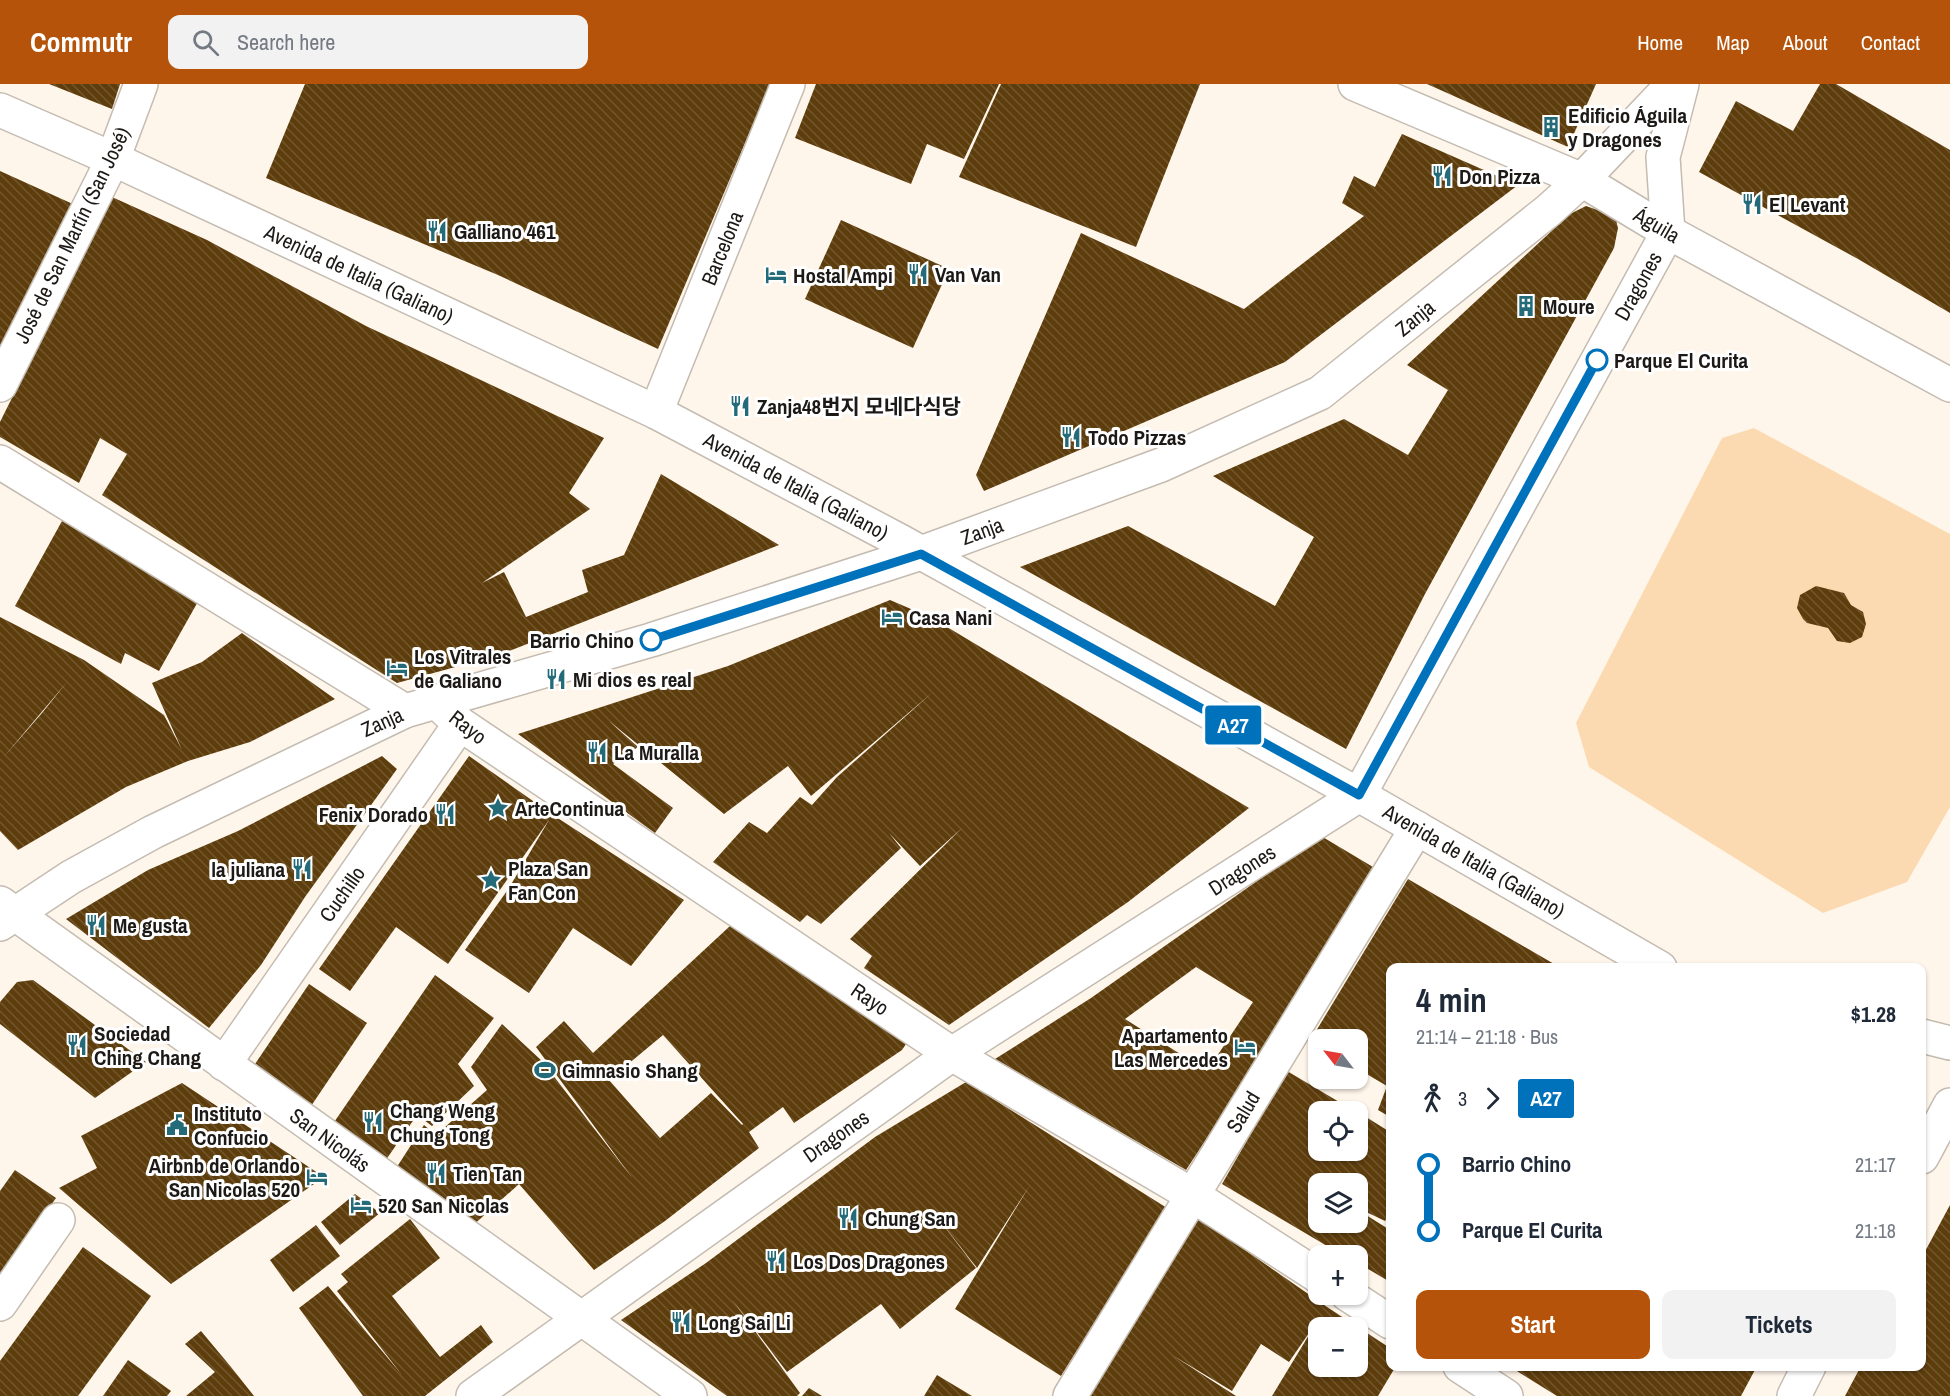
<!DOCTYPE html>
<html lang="en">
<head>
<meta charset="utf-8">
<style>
	:root { --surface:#fff; --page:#f2f2f3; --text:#1f2937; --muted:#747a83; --accent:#b45309 }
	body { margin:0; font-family:"Archivo Narrow","Noto Sans KR",sans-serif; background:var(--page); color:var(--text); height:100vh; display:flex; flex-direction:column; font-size:22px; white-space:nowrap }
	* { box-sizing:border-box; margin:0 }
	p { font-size:20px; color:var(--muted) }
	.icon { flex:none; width:33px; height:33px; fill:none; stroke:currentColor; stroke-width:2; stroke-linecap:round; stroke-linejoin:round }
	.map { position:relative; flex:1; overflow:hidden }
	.panel { position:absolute; left:1386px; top:879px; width:540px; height:408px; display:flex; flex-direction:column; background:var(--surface); border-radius:12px; box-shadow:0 2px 4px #0004 }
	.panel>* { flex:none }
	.badge { padding:0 12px; border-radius:4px; font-size:21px; line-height:39px }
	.needle { width:39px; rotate:301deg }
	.buttons { position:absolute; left:1308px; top:945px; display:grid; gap:12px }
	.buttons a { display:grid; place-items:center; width:60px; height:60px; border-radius:12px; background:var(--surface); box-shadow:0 2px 4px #0004; font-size:30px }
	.map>.badge { position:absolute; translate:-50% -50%; box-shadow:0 0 0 3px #fff }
	.legs { display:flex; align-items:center; gap:9px; height:66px; padding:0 30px; font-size:20px }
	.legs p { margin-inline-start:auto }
	.overview { display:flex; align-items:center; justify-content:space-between; height:102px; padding:0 30px }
	h1 { font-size:33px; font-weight:700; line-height:45px }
	.primary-button { display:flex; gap:12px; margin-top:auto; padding:12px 30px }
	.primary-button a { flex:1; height:69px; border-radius:12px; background:var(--accent); color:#fff; font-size:24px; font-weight:700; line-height:69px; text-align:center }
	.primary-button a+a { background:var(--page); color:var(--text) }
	ul { padding:0 30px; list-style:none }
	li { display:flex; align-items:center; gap:21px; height:66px; font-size:22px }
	li i { display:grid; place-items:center; width:9px; height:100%; margin:0 8px; background:currentColor }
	li i::after { content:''; width:15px; height:15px; margin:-8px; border:4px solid; border-radius:50%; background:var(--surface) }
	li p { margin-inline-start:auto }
	li:first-child i { background:linear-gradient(#0000 50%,currentColor 0) }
	li:last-child i { background:linear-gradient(currentColor 50%,#0000 0) }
	header { display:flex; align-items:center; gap:36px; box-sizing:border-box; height:84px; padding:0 30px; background:var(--accent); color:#fff }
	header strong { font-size:28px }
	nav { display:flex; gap:33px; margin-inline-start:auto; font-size:21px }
	.search { width:420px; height:54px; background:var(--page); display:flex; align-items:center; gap:15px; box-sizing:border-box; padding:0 21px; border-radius:12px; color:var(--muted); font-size:22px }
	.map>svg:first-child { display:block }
</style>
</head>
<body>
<header>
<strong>Commutr</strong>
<div class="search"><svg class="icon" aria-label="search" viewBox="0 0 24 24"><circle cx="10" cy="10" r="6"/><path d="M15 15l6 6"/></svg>Search here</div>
<nav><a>Home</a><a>Map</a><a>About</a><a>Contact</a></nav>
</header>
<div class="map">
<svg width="1950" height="1312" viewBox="0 0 1950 1312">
	<defs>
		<pattern id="building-back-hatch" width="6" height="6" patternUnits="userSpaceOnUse" patternTransform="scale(1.5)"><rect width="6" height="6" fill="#5e3d0c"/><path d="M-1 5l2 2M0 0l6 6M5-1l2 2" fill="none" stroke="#71562f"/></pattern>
	</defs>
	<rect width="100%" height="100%" fill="#fff6eb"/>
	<polygon fill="#fcdab1" points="1754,344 1950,450 1950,723 1907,798 1823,829 1589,683 1576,639 1722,354"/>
	<g fill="url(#building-back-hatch)" fill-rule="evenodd">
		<polygon points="49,0 120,0 112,25"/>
		<polygon points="305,0 770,0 658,265 498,191 266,94"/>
		<polygon points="816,0 999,0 964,75 927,60 911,100 795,54"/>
		<polygon points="1001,0 1200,0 1136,163 959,93"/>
		<polygon points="1427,0 1596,0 1568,63"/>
		<polygon points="1820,0 1836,0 1950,66 1950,229 1858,175 1699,88 1736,17 1793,47"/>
		<polygon points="1402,50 1518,101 1285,278 984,407 976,391 1081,149 1244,225 1364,132 1342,119 1354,92 1375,103"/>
		<polygon points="0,87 75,121 0,262"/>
		<polygon points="112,113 207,156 366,242 604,354 569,409 590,425 482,499 504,488 526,533 588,508 582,486 624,471 661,390 779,461 499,571 397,599 102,411 127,370 100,354 79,399 0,353 0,338"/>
		<polygon points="1586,122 1615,132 1618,144 1614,164 1425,510 1346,665 1020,483 1128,442 1275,522 1314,453 1213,392 1344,335 1408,371 1448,306 1407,281 1570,130"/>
		<polygon points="841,136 949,185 913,264 805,215"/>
		<polygon points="62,437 200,514 159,587 125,569 121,580 15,522"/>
		<polygon points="1816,502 1844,509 1851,521 1863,528 1866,540 1862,553 1850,559 1837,557 1828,544 1807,539 1803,535 1797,524 1800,511"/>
		<polygon points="890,516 932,534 1249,724 1128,818 949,941 864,884 872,872 850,855 962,744 920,782 889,749 901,764 821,840 807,831 800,838 713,778 749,738 767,749 800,713 812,721 837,693 933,608 811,712 788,682 724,730 609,637 638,663 613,680 673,724 655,749 518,650 728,582"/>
		<path d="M 0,533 L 84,576 L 164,631 L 182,666 L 152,599 L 202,578 L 242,549 L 335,615 L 250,658 L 188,677 L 126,703 L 18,766 L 0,747 ZM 67,598 L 42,629 L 2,675 Z"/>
		<polygon points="382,672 397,685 305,813 261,881 209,944 66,835 148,786 238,747"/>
		<polygon points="469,672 553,731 684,816 631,882 573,844 529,909 465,866 509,804 549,736 448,880 396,843 350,907 319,885"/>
		<path d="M 1321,752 L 1373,783 L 1238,1007 L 1186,1086 L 995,975 L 1091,914 ZM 1196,883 L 1253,918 L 1207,987 L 1125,935 Z"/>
		<polygon points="1408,795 1561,884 1390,884 1390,1033 1378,1026 1387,1002 1358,985 1358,956 1318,956 1318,962 1310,957"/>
		<path d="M 730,842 L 903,950 L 906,960 L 902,966 L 794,1039 L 783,1023 L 749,1048 L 759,1064 L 665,1137 L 594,1186 L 519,1100 L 470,1144 L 393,1089 L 424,1041 L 436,1051 L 487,1006 L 471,983 L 502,940 L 542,977 L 633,1095 L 536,963 L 564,937 L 593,969 ZM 663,951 L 743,1040 L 742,1041 L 711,1009 L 660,1054 L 609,996 Z"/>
		<polygon points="435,891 494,934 458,980 474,1002 432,1042 417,1031 381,1083 328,1047"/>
		<polygon points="33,896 146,978 95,1014 0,940 0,918 17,898"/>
		<polygon points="309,900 367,939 305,1031 247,992"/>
		<polygon points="1287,987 1356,1028 1318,1028 1318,1066 1358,1066 1358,1028 1390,1048 1390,1128 1385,1137 1358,1124 1358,1100 1318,1100 1318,1138 1358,1138 1358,1126 1390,1146 1390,1198 1358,1179 1358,1172 1344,1172 1222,1100"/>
		<polygon points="966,998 1167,1124 1061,1292 955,1225 1030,1101 977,1184 931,1125 976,1184 900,1245 881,1220 787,1288 731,1214 800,1309 797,1312 727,1312 621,1236 706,1179 875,1053"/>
		<polygon points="182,999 324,1093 171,1200 59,1104 97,1084 81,1052"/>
		<polygon points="15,1086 56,1114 0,1194 0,1107"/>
		<polygon points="355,1110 380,1129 340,1161 321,1138"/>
		<polygon points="1950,1121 1950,1312 1845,1312 1861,1282 1922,1282 1922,1173"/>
		<path d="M 1196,1132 L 1327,1223 L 1390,1264 L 1390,1282 L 1396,1282 L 1378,1312 L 1272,1312 L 1318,1236 L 1289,1278 L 1261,1260 L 1232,1307 L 1172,1271 L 1236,1312 L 1081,1312 ZM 1318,1244 L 1358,1244 L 1358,1282 L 1318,1282 Z"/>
		<polygon points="410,1135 440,1174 392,1212 440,1273 481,1241 493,1258 425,1312 363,1312 299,1224 328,1202 402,1291 337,1207 348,1198 341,1190"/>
		<polygon points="316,1141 340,1172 293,1208 270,1176"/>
		<polygon points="83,1163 151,1212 78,1312 0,1312 0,1277"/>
		<polygon points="201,1247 231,1283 254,1312 186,1312 215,1288 185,1260"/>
		<polygon points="128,1276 171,1307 167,1312 103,1312"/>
		<polygon points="1509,1282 1757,1282 1741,1312 1557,1312"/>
		<polygon points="937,1291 972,1312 924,1312"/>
		<polygon points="809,1304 822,1312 802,1312"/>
	</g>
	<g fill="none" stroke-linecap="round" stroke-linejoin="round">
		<defs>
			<g id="minor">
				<polyline points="1355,0 1582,96 1668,148 1950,301"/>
				<polyline points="0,301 113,75 141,0"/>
				<polyline points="656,328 788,0"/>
				<polyline points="0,378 405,627"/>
				<polyline points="436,617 460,640 952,970 1192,1111 1318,1192"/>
				<polyline points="0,819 690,1312"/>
				<polyline points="224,980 460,640"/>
				<polyline points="1347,1210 1390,1238"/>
				<polyline points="0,1220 58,1136"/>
				<polyline points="1460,1282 1506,1312"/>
				<polyline points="473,1312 952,970 1359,711"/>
				<polyline points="1070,1312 1417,744"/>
			</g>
			<g id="major">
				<polyline points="0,26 113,75 656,328 900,457 1359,711 1660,884"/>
				<polyline points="1359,711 1668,148 1663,73 1682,0"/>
				<polyline points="0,840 71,793 153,748 405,627 651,556 921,469 1161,381 1320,309 1549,126 1582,96 1673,0"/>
				<polyline points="1922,952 1950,959"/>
				<polyline points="1922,1073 1950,1021"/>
				<polyline points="1794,1312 1809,1282"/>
			</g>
		</defs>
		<use href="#minor" stroke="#c4bbb1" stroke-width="36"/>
		<use href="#major" stroke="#c4bbb1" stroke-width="36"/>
		<use href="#minor" stroke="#fff" stroke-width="33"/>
		<use href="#major" stroke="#fff" stroke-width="33"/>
	</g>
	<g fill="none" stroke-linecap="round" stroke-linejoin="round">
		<defs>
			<polyline id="line-1" points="651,556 921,470 1359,711 1597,276"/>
		</defs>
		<use href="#line-1" stroke="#fff" stroke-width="14"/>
		<use href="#line-1" stroke="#0072bc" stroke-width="9"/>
	</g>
	<defs>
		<symbol id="building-bare" viewBox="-9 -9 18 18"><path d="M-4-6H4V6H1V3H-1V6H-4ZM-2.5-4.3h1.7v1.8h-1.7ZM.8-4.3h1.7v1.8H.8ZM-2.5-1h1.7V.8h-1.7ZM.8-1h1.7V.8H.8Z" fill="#236b78" stroke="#fff" stroke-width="2.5" paint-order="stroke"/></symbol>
		<symbol id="restaurant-bare" viewBox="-9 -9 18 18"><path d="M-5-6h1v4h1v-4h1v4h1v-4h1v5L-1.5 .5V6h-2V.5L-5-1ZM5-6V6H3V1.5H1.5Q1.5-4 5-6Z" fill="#236b78" stroke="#fff" stroke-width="2.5" paint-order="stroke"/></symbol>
		<symbol id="hotel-bare" viewBox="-9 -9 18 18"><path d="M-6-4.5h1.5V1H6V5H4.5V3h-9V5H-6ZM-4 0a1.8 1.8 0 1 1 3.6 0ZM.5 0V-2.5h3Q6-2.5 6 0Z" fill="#236b78" stroke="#fff" stroke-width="2.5" paint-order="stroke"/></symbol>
		<symbol id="sight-bare" viewBox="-9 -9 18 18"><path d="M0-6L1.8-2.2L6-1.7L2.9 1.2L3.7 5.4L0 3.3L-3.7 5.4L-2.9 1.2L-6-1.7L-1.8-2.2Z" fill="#236b78" stroke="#fff" stroke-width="2.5" paint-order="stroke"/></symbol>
		<symbol id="stadium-bare" viewBox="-9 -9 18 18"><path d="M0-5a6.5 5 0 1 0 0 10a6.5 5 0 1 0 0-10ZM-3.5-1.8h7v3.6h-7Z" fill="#236b78" stroke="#fff" stroke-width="2.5" paint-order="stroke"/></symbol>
		<symbol id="civic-bare" viewBox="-9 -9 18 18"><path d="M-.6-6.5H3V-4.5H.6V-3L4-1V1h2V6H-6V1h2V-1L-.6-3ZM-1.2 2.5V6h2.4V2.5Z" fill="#236b78" stroke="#fff" stroke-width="2.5" paint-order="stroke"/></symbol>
	</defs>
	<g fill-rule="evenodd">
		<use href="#building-bare" x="1536" y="28" width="30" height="30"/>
		<use href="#restaurant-bare" x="1427" y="77" width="30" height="30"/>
		<use href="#restaurant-bare" x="1737" y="105" width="30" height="30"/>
		<use href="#restaurant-bare" x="422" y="132" width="30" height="30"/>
		<use href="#restaurant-bare" x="903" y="175" width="30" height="30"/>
		<use href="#hotel-bare" x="761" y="176" width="30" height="30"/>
		<use href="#building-bare" x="1511" y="207" width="30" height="30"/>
		<use href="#restaurant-bare" x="725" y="307" width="30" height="30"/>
		<use href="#restaurant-bare" x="1056" y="338" width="30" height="30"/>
		<use href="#hotel-bare" x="877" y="518" width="30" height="30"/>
		<use href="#hotel-bare" x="382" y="569" width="30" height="30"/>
		<use href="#restaurant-bare" x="541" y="580" width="30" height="30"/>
		<use href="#restaurant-bare" x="582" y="653" width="30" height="30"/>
		<use href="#sight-bare" x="483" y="709" width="30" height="30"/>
		<use href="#restaurant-bare" x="430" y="715" width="30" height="30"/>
		<use href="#restaurant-bare" x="287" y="770" width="30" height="30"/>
		<use href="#sight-bare" x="476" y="781" width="30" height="30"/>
		<use href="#restaurant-bare" x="81" y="826" width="30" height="30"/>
		<use href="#restaurant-bare" x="62" y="946" width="30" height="30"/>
		<use href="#hotel-bare" x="1230" y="948" width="30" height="30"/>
		<use href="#stadium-bare" x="530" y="971" width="30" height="30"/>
		<use href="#restaurant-bare" x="358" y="1023" width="30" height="30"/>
		<use href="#civic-bare" x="162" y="1026" width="30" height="30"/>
		<use href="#restaurant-bare" x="421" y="1074" width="30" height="30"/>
		<use href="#hotel-bare" x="302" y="1078" width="30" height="30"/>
		<use href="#hotel-bare" x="346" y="1106" width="30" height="30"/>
		<use href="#restaurant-bare" x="833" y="1119" width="30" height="30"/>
		<use href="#restaurant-bare" x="761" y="1162" width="30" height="30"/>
		<use href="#restaurant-bare" x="666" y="1223" width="30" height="30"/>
	</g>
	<g fill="#fff" stroke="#0072bc" stroke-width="3">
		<circle cx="1597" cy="276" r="10"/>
		<circle cx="651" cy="556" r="10"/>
	</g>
	<g text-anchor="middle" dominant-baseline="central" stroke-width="6" stroke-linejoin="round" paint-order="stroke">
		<g font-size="21" font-weight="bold" fill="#1c1916" stroke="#fff" text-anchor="start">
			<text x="1568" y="31">Edificio Águila<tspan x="1568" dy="24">y Dragones</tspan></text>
			<text x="1459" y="92">Don Pizza</text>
			<text x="1769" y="120">El Levant</text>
			<text x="454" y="147">Galliano 461</text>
			<text x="935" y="190">Van Van</text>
			<text x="793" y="191">Hostal Ampi</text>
			<text x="1543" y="222">Moure</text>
			<text x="757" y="322">Zanja48번지 모네다식당</text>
			<text x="1088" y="353">Todo Pizzas</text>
			<text x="909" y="533">Casa Nani</text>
			<text x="414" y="572">Los Vitrales<tspan x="414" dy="24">de Galiano</tspan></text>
			<text x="573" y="595">Mi dios es real</text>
			<text x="614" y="668">La Muralla</text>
			<text x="515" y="724">ArteContinua</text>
			<text x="428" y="730" text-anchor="end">Fenix Dorado</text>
			<text x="508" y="784">Plaza San<tspan x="508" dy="24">Fan Con</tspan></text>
			<text x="285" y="785" text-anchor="end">la juliana</text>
			<text x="113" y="841">Me gusta</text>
			<text x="94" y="949">Sociedad<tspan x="94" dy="24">Ching Chang</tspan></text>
			<text x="1228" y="951" text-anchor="end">Apartamento<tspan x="1228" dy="24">Las Mercedes</tspan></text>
			<text x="562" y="986">Gimnasio Shang</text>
			<text x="390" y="1026">Chang Weng<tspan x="390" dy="24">Chung Tong</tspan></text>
			<text x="194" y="1029">Instituto<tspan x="194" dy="24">Confucio</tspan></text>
			<text x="300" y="1081" text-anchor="end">Airbnb de Orlando<tspan x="300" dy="24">San Nicolas 520</tspan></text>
			<text x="453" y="1089">Tien Tan</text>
			<text x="378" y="1121">520 San Nicolas</text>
			<text x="865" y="1134">Chung San</text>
			<text x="793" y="1177">Los Dos Dragones</text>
			<text x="698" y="1238">Long Sai Li</text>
		</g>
		<g font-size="21" fill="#1c1916" stroke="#fff">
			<text transform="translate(1657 141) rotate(30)">Águila</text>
			<text transform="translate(72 151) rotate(-64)">José de San Martín (San José)</text>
			<text transform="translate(722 164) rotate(-68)">Barcelona</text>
			<text transform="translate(359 190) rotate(25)">Avenida de Italia (Galiano)</text>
			<text transform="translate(1638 202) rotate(-61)">Dragones</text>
			<text transform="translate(1415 234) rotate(-39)">Zanja</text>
			<text transform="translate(796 402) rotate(28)">Avenida de Italia (Galiano)</text>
			<text transform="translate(982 447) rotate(-20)">Zanja</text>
			<text transform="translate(382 638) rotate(-24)">Zanja</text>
			<text transform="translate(468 643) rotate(38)">Rayo</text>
			<text transform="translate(1474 777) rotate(30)">Avenida de Italia (Galiano)</text>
			<text transform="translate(1242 786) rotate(-33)">Dragones</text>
			<text transform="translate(342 810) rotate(-55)">Cuchillo</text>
			<text transform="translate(870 915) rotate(34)">Rayo</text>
			<text transform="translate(1243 1028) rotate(-59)">Salud</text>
			<text transform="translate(836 1052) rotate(-35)">Dragones</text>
			<text transform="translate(330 1056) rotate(36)">San Nicolás</text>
		</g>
		<g font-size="21" font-weight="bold" fill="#1c1916" stroke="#fff" text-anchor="start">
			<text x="1614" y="276">Parque El Curita</text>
			<text x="634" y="556" text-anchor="end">Barrio Chino</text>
		</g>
	</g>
</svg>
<div class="buttons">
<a><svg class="needle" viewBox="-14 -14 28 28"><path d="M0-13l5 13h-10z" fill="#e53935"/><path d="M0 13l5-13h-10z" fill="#747a83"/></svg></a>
<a><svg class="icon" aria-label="locate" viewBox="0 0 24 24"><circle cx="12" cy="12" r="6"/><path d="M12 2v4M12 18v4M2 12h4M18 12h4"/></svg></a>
<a><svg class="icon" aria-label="layers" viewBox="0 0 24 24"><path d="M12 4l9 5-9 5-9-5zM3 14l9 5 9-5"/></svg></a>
<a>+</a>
<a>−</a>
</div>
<b class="badge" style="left:1233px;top:641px;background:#0072bc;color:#fff">A27</b>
<section class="panel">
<div class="overview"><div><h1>4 min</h1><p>21:14 – 21:18 · Bus</p></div><b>$1.28</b></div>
<div class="legs"><svg class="icon" aria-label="walk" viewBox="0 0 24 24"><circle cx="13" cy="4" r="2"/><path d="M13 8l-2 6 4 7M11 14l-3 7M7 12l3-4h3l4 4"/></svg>3<svg class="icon" aria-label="forward" viewBox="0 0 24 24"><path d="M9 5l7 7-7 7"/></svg><b class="badge" style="background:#0072bc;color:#fff">A27</b></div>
<ul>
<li><i style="color:#0072bc"></i><b>Barrio Chino</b><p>21:17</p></li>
<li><i style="color:#0072bc"></i><b>Parque El Curita</b><p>21:18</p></li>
</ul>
<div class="primary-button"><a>Start</a><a>Tickets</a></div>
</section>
</div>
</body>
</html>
